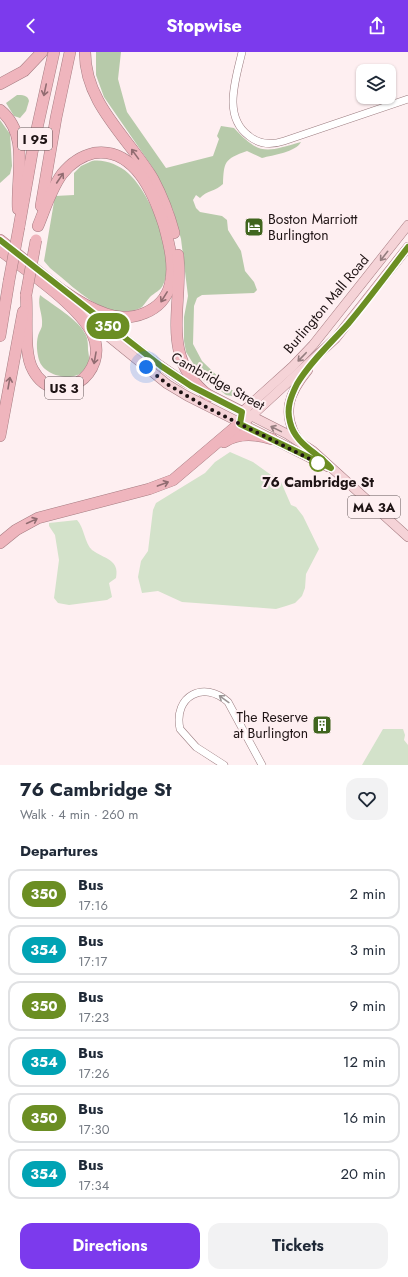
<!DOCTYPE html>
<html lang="en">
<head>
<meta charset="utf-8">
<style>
	:root { --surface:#fff; --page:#f2f2f3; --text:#1f2937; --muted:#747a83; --line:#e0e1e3; --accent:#7c3aed }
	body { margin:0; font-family:Jost,sans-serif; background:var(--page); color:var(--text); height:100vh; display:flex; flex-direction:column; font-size:15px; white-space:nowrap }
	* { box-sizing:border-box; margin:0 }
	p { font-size:13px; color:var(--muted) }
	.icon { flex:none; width:22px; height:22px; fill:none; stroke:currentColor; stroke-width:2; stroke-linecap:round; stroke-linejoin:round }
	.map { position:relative; height:713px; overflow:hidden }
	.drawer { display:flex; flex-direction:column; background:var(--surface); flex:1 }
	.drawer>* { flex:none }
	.badge { padding:0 8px; border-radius:13px; font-size:14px; line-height:26px }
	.tools { position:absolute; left:356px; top:12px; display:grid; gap:8px }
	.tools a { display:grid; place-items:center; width:40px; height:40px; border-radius:8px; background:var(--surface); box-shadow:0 1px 3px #0004; font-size:20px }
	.you { position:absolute; width:20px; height:20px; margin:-10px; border:3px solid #fff; border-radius:50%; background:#1a73e8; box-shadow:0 0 0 6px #1a73e833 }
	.map>.badge { position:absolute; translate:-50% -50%; box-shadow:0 0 0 2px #fff }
	h2 { padding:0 20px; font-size:15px; line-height:36px }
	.round { display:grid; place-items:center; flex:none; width:42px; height:42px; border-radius:12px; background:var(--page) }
	.headline { display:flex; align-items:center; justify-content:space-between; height:68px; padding:0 20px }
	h1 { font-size:19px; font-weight:700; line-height:30px }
	.action { display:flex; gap:8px; margin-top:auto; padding:8px 20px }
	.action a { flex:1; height:46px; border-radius:12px; background:var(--accent); color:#fff; font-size:16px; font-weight:700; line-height:46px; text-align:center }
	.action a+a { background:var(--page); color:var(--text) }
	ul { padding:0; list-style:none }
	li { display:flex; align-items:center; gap:12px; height:50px; margin:0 8px 6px; padding:0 12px; border:2px solid var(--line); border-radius:12px }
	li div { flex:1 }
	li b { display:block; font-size:15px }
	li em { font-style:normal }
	li .badge { min-width:44px; font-weight:700; text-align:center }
	header { display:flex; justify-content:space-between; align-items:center; height:52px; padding:0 20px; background:var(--accent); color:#fff; font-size:18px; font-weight:700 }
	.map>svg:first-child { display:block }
</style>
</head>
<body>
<header><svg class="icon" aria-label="back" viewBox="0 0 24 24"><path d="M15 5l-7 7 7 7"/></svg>Stopwise<svg class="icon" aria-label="share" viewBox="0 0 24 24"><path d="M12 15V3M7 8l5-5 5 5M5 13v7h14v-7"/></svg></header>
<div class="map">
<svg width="408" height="713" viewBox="0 0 408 713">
	<rect width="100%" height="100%" fill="#feeff1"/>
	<g fill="#d3e2ca">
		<polygon points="230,400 253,410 281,430 291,453 296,455 303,464 319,497 306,522 305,536 302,544 295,551 286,554 276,557 196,551 182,550 158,539 142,541 138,525 141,509 148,499 153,458 156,451 205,421 215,410"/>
		<path d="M 77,468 C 84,475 85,492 92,498 C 104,507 120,507 116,526 L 109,531 L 112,545 L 107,548 L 69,553 L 58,551 L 54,546 L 59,508 L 55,483 L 49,474 L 49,471 Z"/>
		<polygon points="383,677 403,677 405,683 404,688 408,693 408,713 362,713"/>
	</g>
	<g fill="#b7caaa">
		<path d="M 96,0 L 121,0 L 118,27 L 127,60 L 166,116 L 213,104 L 219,87 L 217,84 L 221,74 L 234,76 C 260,104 266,100 301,90 C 296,100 273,103 262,106 L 247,99 C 224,107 224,110 223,132 C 216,139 206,139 200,146 L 196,143 L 193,148 L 196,156 L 200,160 L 222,164 L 227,168 L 228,178 L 241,199 L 245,219 L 254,230 L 257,238 L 254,241 L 202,243 L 197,246 L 194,254 L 193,292 L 202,309 L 234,340 L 232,344 L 226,343 L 216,335 L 204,329 L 186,300 L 184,289 L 184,265 L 188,244 L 181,187 L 173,158 L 153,116 L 104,45 L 96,23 Z"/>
		<path d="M 17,43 C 22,43 28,43 29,49 L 26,59 L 20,66 L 14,64 L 6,51 Z"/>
		<polygon points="0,68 10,82 12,114 10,122 0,131"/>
		<path d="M 92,109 C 104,107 119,113 128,121 C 150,140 177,205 163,233 C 161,238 154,241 150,245 C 147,248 145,252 142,255 C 136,259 122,261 115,259 C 91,254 69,231 50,216 L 44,209 L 55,144 L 74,143 L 74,121 L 81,114 Z"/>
		<path d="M 40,243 C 53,253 77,267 84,280 C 88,285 88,292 88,298 C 89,304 90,309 87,315 C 77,332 44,325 39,308 C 37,301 36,291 38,284 C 39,280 42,276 42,273 C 43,262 37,254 40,243 Z"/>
	</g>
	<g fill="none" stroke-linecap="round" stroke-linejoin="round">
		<defs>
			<g id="minor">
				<path d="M 242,0 C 236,27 222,64 249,84 C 260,93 272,93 284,89 L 408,47"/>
				<path d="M 224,713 L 196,695 L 180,677 C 173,644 204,628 228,650 L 262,713"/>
			</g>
			<g id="major">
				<polyline points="85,256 147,304 183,329 287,382 313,399 408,485"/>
				<polyline points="82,263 167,332 187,344 328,415"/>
				<polyline points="242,360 293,314 313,293 408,173"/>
				<polyline points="247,368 336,286 408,195"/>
				<path d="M 298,388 C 281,361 289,341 308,318"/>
			</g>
			<g id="highway">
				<path d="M 85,0 C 85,52 128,85 153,127 C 162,144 169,162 174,181"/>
				<polyline points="0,32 24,19 42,0"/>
				<path d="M 0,58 C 30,82 16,124 18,157"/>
				<polyline points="41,154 56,66 70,0"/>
				<polyline points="19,175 34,90 54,0"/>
				<path d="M 0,188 C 33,214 66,248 106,262 C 131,271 163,260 170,233 C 175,214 169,191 164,173 C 154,142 135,95 94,101 C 81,104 70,112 62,122 C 51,137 45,157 38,174"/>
				<path d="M 0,198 C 27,219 77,252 92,281 C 112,321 56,360 33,318 C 23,301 28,264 26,243"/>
				<path d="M 178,203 C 183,256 159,305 209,344"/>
				<polyline points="0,284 9,229"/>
				<polyline points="0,384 23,260"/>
				<path d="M 224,390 C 239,380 256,382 272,387"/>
				<polyline points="0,491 16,478 38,466 149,437 173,428 239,372"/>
			</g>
		</defs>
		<use href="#minor" stroke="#9a7b7f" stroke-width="8"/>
		<use href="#major" stroke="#a67c82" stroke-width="10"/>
		<use href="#highway" stroke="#a67c82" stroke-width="12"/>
		<use href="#minor" stroke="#fff" stroke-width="7"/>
		<use href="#major" stroke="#f5d3d7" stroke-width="9"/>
		<use href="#highway" stroke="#efb5bd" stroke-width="11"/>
		<defs>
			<g id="highway-bridge">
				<polyline points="9,229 19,175"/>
				<polyline points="26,243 36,188"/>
			</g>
		</defs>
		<use href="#highway-bridge" stroke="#a67c82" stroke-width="12" stroke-linecap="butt"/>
		<use href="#highway-bridge" stroke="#efb5bd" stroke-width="11"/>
	</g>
	<defs><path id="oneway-shaft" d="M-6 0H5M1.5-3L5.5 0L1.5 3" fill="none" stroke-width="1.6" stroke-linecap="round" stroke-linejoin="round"/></defs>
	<g stroke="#916c71">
		<use href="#oneway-shaft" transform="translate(45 38) rotate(102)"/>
		<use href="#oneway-shaft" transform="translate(135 102) rotate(-126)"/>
		<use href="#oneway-shaft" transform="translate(60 126) rotate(-56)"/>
		<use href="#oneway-shaft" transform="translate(164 245) rotate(122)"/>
		<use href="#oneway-shaft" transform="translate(95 306) rotate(100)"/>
		<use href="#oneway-shaft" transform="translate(9 331) rotate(-80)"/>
		<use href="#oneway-shaft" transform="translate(163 432) rotate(-20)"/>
		<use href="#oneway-shaft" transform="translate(32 469) rotate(-25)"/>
	</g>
	<g stroke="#947d7f">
		<use href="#oneway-shaft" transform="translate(384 204) rotate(128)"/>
		<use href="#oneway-shaft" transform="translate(302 305) rotate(134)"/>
		<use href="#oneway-shaft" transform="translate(276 377) rotate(-154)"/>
	</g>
	<use stroke="#9a9595" href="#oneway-shaft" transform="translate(224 647) rotate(-144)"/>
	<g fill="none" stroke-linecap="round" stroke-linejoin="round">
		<defs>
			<path id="line" d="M 0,188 L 161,314 L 191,334 L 242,360 L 240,372 L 331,416 C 317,400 295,392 290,370 C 286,356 291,344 297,332 C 310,310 331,291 348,272 C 369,247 388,221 408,195"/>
		</defs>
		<use href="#line" stroke="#fff" stroke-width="9"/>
		<use href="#line" stroke="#6b8e23" stroke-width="6"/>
		<polyline stroke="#1e1314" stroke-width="4" stroke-dasharray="0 7.2" points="146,315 167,332 206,355 322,413 318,411"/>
	</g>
	<defs>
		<symbol id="hotel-square" viewBox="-11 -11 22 22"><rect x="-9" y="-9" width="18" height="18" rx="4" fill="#40651e" stroke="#feeff1"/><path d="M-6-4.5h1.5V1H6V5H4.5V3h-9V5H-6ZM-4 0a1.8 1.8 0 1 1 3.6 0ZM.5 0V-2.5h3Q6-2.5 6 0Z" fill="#fff"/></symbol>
		<symbol id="building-square" viewBox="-11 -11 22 22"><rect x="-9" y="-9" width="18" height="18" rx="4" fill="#40651e" stroke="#feeff1"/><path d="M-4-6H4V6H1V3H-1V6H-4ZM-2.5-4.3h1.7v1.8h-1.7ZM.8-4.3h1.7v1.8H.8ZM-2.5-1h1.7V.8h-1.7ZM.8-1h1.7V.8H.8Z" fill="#fff"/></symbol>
	</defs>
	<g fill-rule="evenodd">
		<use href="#hotel-square" x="243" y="164" width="22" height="22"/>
		<use href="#building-square" x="311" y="662" width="22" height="22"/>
	</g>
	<circle fill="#fff" stroke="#6b8e23" stroke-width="2" cx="318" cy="411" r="8"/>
	<g text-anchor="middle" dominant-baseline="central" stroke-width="4" stroke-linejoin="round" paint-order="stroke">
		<g fill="#feeff1" stroke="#615556" stroke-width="1">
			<rect x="18" y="76" width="34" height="22" rx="3"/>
			<rect x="45" y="325" width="38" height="22" rx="3"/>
			<rect x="348" y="444" width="52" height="22" rx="3"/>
		</g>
		<g font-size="13" font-weight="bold" fill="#1e1314">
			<text x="35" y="87">I 95</text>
			<text x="64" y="336">US 3</text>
			<text x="374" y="455">MA 3A</text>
		</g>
		<g font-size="14" fill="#1e1314" stroke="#feeff1" text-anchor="start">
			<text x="268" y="167">Boston Marriott<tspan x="268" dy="16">Burlington</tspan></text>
			<text x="308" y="665" text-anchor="end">The Reserve<tspan x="308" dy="16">at Burlington</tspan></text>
		</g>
		<g font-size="14" fill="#1e1314" stroke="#feeff1">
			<text transform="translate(326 252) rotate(-50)">Burlington Mall Road</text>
			<text transform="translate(218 329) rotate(29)">Cambridge Street</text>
		</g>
		<g font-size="14" font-weight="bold" fill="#1e1314" stroke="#feeff1">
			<text x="318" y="430">76 Cambridge St</text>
		</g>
	</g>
</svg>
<div class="tools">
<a><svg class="icon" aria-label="layers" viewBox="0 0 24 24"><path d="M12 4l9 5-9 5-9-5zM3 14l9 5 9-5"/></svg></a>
</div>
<div class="you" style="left:146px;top:315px"></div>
<b class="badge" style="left:108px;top:274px;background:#6b8e23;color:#fff">350</b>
</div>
<section class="drawer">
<div class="headline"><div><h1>76 Cambridge St</h1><p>Walk · 4 min · 260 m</p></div><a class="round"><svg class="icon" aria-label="heart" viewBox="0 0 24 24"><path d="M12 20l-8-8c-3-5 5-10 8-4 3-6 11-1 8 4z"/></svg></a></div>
<h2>Departures</h2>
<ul>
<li><span class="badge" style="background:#6b8e23;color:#fff">350</span><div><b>Bus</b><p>17:16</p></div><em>2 min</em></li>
<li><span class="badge" style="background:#00a3b4;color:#fff">354</span><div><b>Bus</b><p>17:17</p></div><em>3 min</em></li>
<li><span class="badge" style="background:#6b8e23;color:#fff">350</span><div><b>Bus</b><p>17:23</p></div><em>9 min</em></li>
<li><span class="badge" style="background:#00a3b4;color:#fff">354</span><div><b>Bus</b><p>17:26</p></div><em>12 min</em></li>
<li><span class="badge" style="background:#6b8e23;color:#fff">350</span><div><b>Bus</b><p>17:30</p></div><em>16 min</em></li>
<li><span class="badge" style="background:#00a3b4;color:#fff">354</span><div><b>Bus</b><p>17:34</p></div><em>20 min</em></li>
</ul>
<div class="action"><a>Directions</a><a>Tickets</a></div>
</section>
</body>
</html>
